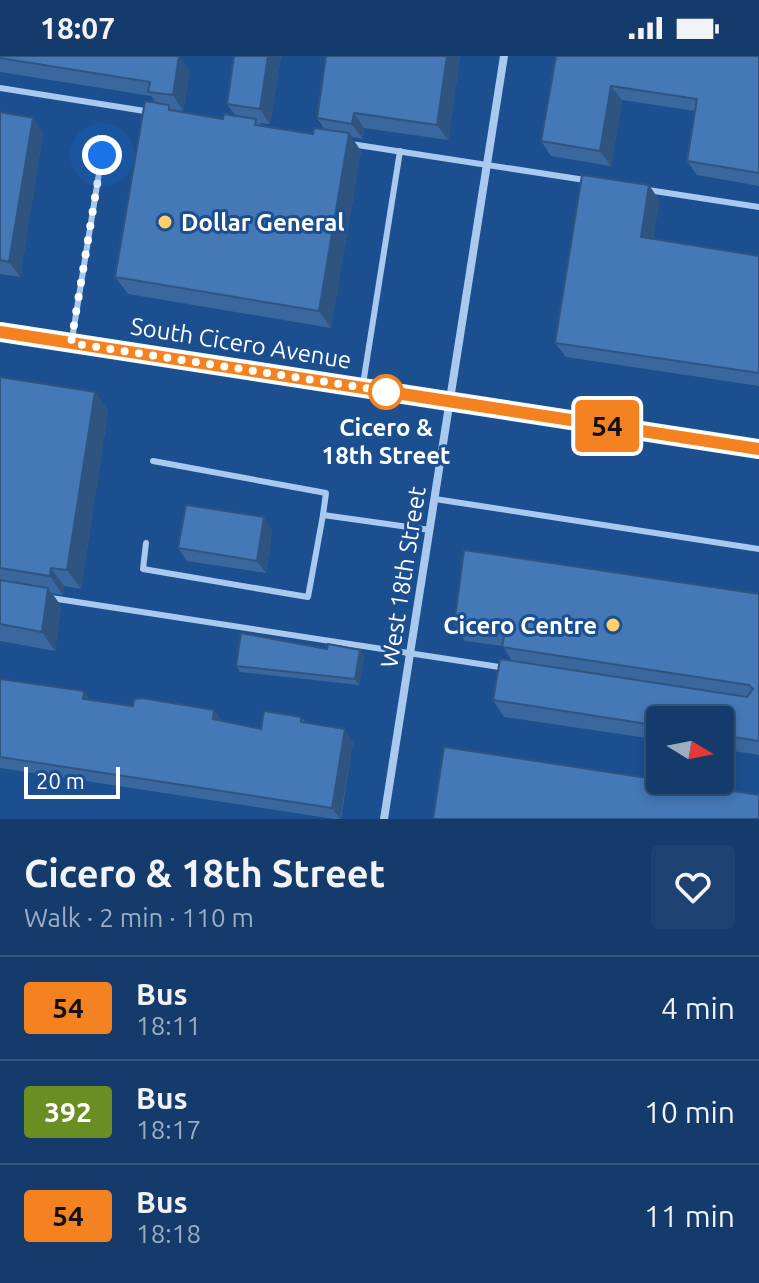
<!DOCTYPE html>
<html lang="en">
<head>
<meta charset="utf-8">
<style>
	:root { --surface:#143b6b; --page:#1d4271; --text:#f1f3f6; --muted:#9dadc1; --line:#33557e }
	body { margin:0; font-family:Ubuntu,sans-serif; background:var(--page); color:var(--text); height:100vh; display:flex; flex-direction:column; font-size:30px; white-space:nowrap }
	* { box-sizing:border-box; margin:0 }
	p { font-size:26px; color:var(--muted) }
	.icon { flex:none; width:44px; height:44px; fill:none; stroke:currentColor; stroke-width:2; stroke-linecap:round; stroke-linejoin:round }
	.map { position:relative; height:763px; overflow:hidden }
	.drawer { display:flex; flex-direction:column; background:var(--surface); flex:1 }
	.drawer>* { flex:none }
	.badge { padding:0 16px; border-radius:6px; font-size:28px; line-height:52px }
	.needle { width:52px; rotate:100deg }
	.tools { position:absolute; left:646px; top:650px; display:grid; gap:16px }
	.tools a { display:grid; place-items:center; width:88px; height:88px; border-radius:8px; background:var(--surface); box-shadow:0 4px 12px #0003,0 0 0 2px var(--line); font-size:40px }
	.scale { position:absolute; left:24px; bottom:20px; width:96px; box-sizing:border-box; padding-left:8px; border:4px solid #fff; border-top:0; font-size:22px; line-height:28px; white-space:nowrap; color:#fff; -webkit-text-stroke:6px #1b4f8f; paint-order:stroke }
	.you { position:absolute; width:40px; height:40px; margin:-20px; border:6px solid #fff; border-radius:50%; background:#1a73e8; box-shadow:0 0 0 12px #1a73e833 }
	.map>.badge { position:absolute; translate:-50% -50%; box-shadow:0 0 0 4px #fff }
	.round { display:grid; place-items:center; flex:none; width:84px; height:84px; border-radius:8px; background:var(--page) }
	.headline { display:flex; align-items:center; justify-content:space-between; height:136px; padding:0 24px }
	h1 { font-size:38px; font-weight:700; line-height:60px }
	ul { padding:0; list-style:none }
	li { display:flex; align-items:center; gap:24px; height:104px; padding:0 24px; border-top:2px solid var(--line) }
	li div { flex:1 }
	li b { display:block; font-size:30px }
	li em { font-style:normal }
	li .badge { min-width:88px; font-weight:700; text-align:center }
	.status { display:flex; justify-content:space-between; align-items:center; height:56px; padding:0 40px; background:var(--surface); direction:ltr }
	.status svg { height:22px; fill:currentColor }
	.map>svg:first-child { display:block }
</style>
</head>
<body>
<div class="status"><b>18:07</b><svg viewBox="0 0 49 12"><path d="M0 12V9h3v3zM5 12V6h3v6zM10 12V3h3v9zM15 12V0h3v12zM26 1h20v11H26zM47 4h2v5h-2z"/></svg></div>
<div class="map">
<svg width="759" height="763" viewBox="0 0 759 763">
	<rect width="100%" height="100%" fill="#1b4f8f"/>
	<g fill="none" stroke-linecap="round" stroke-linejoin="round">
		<g stroke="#a9c9ee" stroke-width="6">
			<polyline points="0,32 151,56"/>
			<polyline points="351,88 585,124"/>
			<polyline points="648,134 759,151"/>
			<polyline points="72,283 102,99"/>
			<polyline points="363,328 400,95"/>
			<polyline points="153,405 326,437 323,459"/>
			<polyline points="435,443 759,493"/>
			<polyline points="146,487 143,513 308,541 323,459 430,474"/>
			<polyline points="51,542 506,612"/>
		</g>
		<polyline stroke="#a9c9ee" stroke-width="8" points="384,763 504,0"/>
		<polyline stroke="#f0f6ff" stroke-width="20" points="0,276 759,393"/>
	</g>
	<g fill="#3a679d">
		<polygon points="0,0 190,14 183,55 172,53 173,55 223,63 235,59 227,48 234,0 281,0 270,68 259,67 261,69 313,78 325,74 317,62 460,0 448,84 364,72 363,83 351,81 361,95 331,272 128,238 115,221 156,47 151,40 0,16"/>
		<polygon points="556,0 759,0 759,130 697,119 687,105 695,55 622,44 611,110 551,100 541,85"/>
		<polygon points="0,56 43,77 20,221 0,218"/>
		<polygon points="649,129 659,144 653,183 759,200 759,330 566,301 555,287"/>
		<polygon points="0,321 95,336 108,355 81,533 64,530 63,539 52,537 61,550 55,595 0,585"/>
		<polygon points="272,474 266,517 187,505 178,492"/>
		<polygon points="759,538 759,699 720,693 720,664 660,664 660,684 504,661 493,644 512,605 503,590 465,585 454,569"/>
		<polygon points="364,600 359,629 240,616 236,610"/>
		<polygon points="0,623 84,635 90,644 133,650 214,654 222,665 261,673 301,661 306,667 353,686 341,763 334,763 0,712"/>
	</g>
	<g fill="#305480">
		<polygon points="179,0 190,14 183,55 173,39"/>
		<polygon points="268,0 281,0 270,68 260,53"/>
		<polygon points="447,0 460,0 448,84 437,69"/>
		<polygon points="611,30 622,44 611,110 600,95"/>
		<polygon points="354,57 364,72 363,83 352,68"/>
		<polygon points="33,62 43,77 20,221 9,206"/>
		<polygon points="349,77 361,95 331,272 319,255"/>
		<polygon points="649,129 659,144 651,196 641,181"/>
		<polygon points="95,336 108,355 81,533 67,514"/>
		<polygon points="264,461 272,474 266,517 257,505"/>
		<polygon points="51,512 64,530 63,539 50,520"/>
		<polygon points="48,532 61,550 55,595 42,576"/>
		<polygon points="360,594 364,600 359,629 355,623"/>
		<polygon points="84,635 93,647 83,643"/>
		<polygon points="214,654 223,667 213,663"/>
		<polygon points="345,673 353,686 340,763 332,752"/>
	</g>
	<g fill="#4478b7" stroke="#305480" stroke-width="2">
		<polygon points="0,0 179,0 173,39 148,36 150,26 0,2"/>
		<polygon points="234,0 268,0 260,53 227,48"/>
		<polygon points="326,0 447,0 437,69 354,57 352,68 317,62"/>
		<polygon points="556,0 759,0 759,117 687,105 697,43 611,30 600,95 541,85"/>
		<polygon points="145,45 169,49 169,54 223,63 224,58 256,63 255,69 313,78 314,72 349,77 319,255 115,221"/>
		<polygon points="0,56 33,62 9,206 0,204"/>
		<polygon points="582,119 649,129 641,181 759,200 759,317 555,287"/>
		<polygon points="0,321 95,336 67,514 51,512 50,520 0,512"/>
		<polygon points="186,449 264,461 257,505 178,492"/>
		<polygon points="464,494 759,538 759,685 720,679 720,664 660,664 660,670 493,644 500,603 747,641 753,633 749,629 502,591 505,576 454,569"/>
		<polygon points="0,524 48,532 42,576 0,568"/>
		<polygon points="241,577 327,593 328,588 360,594 355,623 236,610"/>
		<polygon points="0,623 84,635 83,643 133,650 134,643 142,642 214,654 213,663 261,673 264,655 301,661 301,666 345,673 332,752 0,701"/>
		<polygon points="444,691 759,739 759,763 433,763"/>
	</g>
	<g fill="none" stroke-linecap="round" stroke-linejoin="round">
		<defs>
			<polyline id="line" points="0,276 759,393"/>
		</defs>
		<use href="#line" stroke="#fff" stroke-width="18"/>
		<use href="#line" stroke="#f58220" stroke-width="12"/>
		<polyline stroke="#fff" stroke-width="8" stroke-dasharray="0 14.4" points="102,99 71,287 392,336 386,336"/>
	</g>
	<g fill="#ffd166" stroke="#1b4f8f" stroke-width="3">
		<circle cx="165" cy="166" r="8"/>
		<circle cx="613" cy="569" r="8"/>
	</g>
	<circle fill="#fff" stroke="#f58220" stroke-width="4" cx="386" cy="336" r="16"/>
	<g text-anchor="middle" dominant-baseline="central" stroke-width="6" stroke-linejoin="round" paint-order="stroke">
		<g font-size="24" font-weight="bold" fill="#fff" stroke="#1b4f8f" text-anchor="start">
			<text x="181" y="166">Dollar General</text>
			<text x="597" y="569" text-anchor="end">Cicero Centre</text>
		</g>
		<g font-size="24" fill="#fff" stroke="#1b4f8f">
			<text transform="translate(241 287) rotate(9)">South Cicero Avenue</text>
			<text transform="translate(403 521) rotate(-81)">West 18th Street</text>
		</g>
		<g font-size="24" font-weight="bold" fill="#fff" stroke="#1b4f8f">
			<text x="386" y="371">Cicero &amp;<tspan x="386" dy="28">18th Street</tspan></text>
		</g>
	</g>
</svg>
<div class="tools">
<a><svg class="needle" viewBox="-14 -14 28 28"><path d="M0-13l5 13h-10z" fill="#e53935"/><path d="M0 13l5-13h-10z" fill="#9dadc1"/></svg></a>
</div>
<div class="scale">20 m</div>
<div class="you" style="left:102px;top:99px"></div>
<b class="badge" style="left:607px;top:370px;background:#f58220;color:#111">54</b>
</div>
<section class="drawer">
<div class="headline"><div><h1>Cicero &amp; 18th Street</h1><p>Walk · 2 min · 110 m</p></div><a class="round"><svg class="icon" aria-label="heart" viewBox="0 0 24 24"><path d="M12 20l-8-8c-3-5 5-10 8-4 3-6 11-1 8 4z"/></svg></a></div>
<ul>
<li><span class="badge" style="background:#f58220;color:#111">54</span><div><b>Bus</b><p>18:11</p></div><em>4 min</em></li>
<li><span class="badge" style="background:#6b8e23;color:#fff">392</span><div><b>Bus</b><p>18:17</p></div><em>10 min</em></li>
<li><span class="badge" style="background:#f58220;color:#111">54</span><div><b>Bus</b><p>18:18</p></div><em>11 min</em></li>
</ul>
</section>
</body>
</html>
